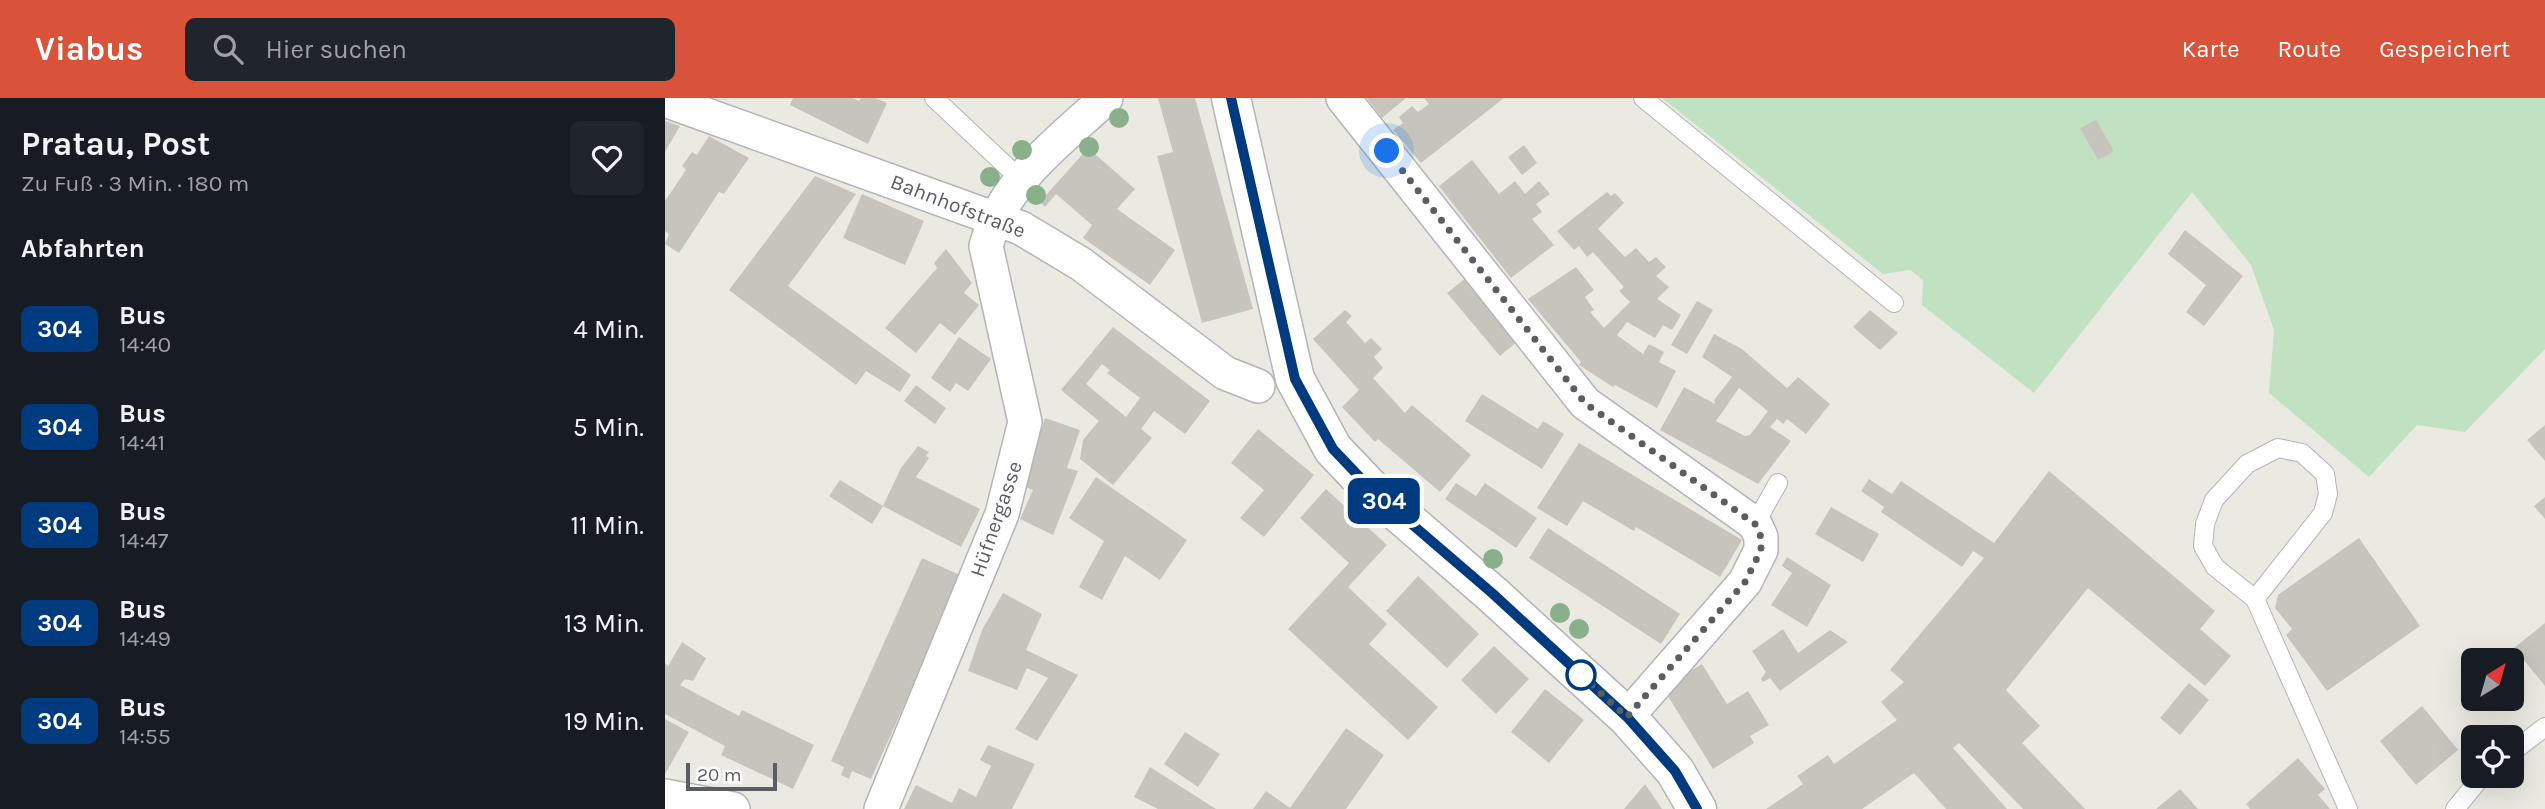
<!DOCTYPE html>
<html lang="de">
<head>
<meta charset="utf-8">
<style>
	:root { --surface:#171b24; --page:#20242c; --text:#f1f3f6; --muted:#9ea1a6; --accent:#d9533a }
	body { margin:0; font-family:Karla,sans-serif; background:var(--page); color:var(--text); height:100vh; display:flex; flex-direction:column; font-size:26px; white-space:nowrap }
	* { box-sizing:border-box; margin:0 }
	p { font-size:23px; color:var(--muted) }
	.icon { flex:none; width:38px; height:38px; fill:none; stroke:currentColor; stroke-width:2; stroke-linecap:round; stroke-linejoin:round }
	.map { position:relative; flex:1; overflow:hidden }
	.panel { display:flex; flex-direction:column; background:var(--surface); width:665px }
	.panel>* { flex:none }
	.badge { padding:0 14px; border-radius:10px; font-size:24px; line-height:46px }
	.needle { width:46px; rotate:37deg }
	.tools { position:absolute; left:1796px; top:550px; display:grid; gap:14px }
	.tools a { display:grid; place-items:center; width:63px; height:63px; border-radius:10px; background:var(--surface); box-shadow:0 7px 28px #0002; font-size:35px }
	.scale { position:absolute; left:21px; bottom:18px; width:91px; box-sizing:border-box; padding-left:7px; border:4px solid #5a5d61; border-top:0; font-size:19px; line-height:24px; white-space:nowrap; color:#5a5d61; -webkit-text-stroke:5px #fff; paint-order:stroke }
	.you { position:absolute; width:35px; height:35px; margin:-18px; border:5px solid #fff; border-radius:50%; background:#1a73e8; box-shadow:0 0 0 10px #1a73e833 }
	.map>.badge { position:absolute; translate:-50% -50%; box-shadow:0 0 0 4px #fff }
	h2 { padding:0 21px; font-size:26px; line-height:63px }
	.round { display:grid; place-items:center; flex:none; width:74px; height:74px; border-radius:10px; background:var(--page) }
	.summary { display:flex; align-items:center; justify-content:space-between; height:119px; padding:0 21px }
	h1 { font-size:33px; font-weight:700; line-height:52px }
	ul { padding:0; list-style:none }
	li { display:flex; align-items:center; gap:21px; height:98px; padding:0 21px }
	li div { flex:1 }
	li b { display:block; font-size:26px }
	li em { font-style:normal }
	li .badge { min-width:77px; font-weight:700; text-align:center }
	header { display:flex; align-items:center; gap:42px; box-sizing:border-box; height:98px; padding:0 35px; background:var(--accent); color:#fff }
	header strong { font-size:33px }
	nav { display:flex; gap:38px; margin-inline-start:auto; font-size:24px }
	.search { width:490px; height:63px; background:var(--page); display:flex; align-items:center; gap:18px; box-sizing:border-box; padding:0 24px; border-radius:10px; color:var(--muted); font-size:26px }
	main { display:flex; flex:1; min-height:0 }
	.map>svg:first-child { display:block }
</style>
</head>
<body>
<header>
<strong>Viabus</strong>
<div class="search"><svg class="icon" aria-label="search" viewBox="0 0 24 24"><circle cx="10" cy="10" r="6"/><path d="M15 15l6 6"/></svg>Hier suchen</div>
<nav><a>Karte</a><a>Route</a><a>Gespeichert</a></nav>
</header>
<main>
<section class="panel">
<div class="summary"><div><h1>Pratau, Post</h1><p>Zu Fuß · 3 Min. · 180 m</p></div><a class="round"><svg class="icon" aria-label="heart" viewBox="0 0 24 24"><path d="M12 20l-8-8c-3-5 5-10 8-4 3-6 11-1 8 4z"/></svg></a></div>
<h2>Abfahrten</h2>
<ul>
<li><span class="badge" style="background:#003b80;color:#fff">304</span><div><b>Bus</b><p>14:40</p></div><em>4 Min.</em></li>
<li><span class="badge" style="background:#003b80;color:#fff">304</span><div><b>Bus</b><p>14:41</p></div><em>5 Min.</em></li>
<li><span class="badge" style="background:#003b80;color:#fff">304</span><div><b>Bus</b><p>14:47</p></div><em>11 Min.</em></li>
<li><span class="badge" style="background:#003b80;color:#fff">304</span><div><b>Bus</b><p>14:49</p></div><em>13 Min.</em></li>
<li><span class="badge" style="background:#003b80;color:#fff">304</span><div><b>Bus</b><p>14:55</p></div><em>19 Min.</em></li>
</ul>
</section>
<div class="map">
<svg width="1880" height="711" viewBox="0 0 1880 711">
	<rect width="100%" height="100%" fill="#ebeae2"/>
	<polygon fill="#c0e1c2" points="997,0 1880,0 1880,251 1800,334 1752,327 1704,379 1604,295 1609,232 1586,167 1527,94 1369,295 1257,207 1258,182 1245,172 1218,176"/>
	<g fill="#c7c4be" fill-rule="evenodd">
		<polygon points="128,0 187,0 194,3 196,0 210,0 222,5 203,46 125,7"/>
		<polygon points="493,0 530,0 588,211 537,225 492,58 508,54"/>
		<polygon points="702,0 741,0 717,20"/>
		<polygon points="759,0 839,0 756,65 728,32 738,25 734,19 747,8 753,14 764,6"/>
		<polygon points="1431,22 1449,53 1433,62 1415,30"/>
		<polygon points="0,23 15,28 0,54"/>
		<polygon points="44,38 84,60 59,96 54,94 14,155 0,146 4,136 0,133 0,103 21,72 17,68 27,54 32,57"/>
		<polygon points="859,47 872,65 857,77 843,59"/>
		<polygon points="423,50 470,91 452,111 510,152 485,187 418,140 427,127 391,96 380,109 375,104"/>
		<polygon points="807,62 834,96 850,83 860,96 874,83 885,96 871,106 877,114 867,121 889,147 846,180 774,88"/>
		<polygon points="150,78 191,96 123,188 246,277 235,294 201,273 191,287 64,192"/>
		<polygon points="942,94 946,98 950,95 959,105 933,131 960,159 971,150 984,164 991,159 1001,169 991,178 1004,189 992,201 1016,217 1007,232 998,227 990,240 962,224 952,237 978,256 984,246 999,254 994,264 1011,273 992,310 950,287 948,289 914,267 916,264 863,201 911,169 929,192 920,199 929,212 925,214 939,230 965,204 954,193 959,189 928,154 922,159 914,148 909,152 892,133"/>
		<polygon points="197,96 259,123 240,167 178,140"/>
		<polygon points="1520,132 1578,178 1539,228 1521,214 1541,187 1503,156"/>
		<polygon points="281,151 307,185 299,195 314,207 290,237 275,225 251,255 220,230 272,170 269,165"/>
		<polygon points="802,179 854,242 835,258 782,195"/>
		<polygon points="1032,203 1048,212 1022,256 1006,247"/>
		<polygon points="680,212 687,218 681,224 700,245 706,240 717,251 709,259 718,270 708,280 740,315 747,307 806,357 775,394 713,341 710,344 677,309 694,292 648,241"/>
		<polygon points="1205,212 1233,235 1215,252 1188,229"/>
		<path d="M 448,229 L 545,303 L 520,336 L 489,313 L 476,331 L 487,340 L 448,387 L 415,361 L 418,342 L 434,323 L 396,292 ZM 437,266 L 445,272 L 442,275 L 475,300 L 461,319 L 421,286 Z"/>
		<path d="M 1049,236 L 1077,251 L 1122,290 L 1133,279 L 1165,306 L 1141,336 L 1122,321 L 1118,326 L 1112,321 L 1105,329 L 1126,343 L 1093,386 L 995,332 L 1019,289 L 1050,306 L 1049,302 L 1067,279 L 1037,259 ZM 1074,290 L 1103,313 L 1085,337 L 1080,338 L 1051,323 Z"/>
		<polygon points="294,239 326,261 303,293 291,285 285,294 266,280"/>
		<polygon points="251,287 281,310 270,326 239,303"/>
		<polygon points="817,296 873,331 878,323 899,336 877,371 800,323"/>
		<polygon points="380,320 415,332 402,370 413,373 388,437 355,421 368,392 358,388"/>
		<polygon points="1880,327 1880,363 1862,342"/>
		<polygon points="593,331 649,377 599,439 575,420 599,392 566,365"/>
		<polygon points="914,345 1077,442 1055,479 971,429 969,433 918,403 902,428 872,410"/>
		<polygon points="253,348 264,354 261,358 264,360 251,379 315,411 296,449 218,408 207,426 164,398 175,382 218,408 236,370"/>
		<polygon points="1384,373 1550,513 1535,531 1566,558 1540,588 1423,490 1341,592 1375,628 1357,645 1420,711 1358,711 1294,645 1288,650 1342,711 1281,711 1249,675 1197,711 1101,711 1138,686 1132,678 1163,657 1169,666 1232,622 1216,604 1239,584 1225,572 1319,460 1308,453 1297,469 1216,414 1219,409 1196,393 1204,381 1227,396 1236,383 1329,445"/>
		<polygon points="431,379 522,442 495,482 460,458 437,502 414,489 439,443 404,420"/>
		<polygon points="791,385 811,398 820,385 872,420 851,450 780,401"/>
		<polygon points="661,391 722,447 683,489 722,526 704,546 773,609 743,642 623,531 684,465 635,420"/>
		<polygon points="1880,399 1880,421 1869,408"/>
		<polygon points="1166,409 1214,436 1198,464 1150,436"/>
		<polygon points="883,430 1015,516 996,546 864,460"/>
		<polygon points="1694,440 1755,528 1662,593 1621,537 1627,531 1610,510 1613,497"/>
		<polygon points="1122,459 1166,487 1142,529 1106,507 1127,475 1117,468"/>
		<polygon points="257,460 297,478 206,681 187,673 184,681 176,677 179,669 166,663"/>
		<polygon points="753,478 814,536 782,570 721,513"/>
		<polygon points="338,495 377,516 361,552 413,577 372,643 350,631 383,580 362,570 352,592 303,573 317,532"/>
		<polygon points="1880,525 1880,588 1849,550"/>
		<polygon points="1118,531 1133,555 1165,532 1183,544 1115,593 1105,580 1098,584 1096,581 1101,574 1087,553"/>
		<polygon points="17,544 41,560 28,583 20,581 15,587 74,618 77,612 149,647 128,691 56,657 60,648 0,616 0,565 3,568"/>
		<polygon points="829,548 864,581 831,616 796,582"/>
		<polygon points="1037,566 1062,606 1083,593 1104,627 1085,638 1089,645 1048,671 998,590"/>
		<polygon points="1524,585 1544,602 1515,637 1495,620"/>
		<polygon points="880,591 919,622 884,665 846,634"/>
		<polygon points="1757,608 1793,652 1751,687 1715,643"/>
		<polygon points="0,621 24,634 0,676"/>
		<polygon points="681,630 719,657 681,711 588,711 601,693 625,710"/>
		<polygon points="520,634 555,656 533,689 499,666"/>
		<polygon points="323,647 370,666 347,711 239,711 251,687 287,705 294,690 311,699 326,668 315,662"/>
		<polygon points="1633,660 1660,691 1653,697 1665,711 1585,711 1581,706"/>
		<polygon points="485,669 551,711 493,711 469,699"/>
		<polygon points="980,686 997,711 959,711"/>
		<polygon points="1515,691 1533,711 1491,711"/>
	</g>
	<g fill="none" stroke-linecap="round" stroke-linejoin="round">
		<defs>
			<g id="service">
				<polyline points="269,0 354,80"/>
				<polyline points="978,0 1229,205"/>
				<polyline points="1090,426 1113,385"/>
				<polyline points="1590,501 1658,415 1663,396 1660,376 1637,355 1613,350 1582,366 1549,402 1540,426 1538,448 1550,469 1590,501 1683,711"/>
				<polyline points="1846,655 1880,629"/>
				<polyline points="1790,711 1818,677"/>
			</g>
			<g id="minor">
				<polyline points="678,0 920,305 1090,426 1096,439 1096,452 1080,484 962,619"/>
				<polyline points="0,2 356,130 416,166 560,275 593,288"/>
				<polyline points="0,698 68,711"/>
				<path d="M 216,711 L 337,416 L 360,324 L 321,148 C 339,82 393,45 441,0"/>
			</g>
			<polyline id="tertiary" points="566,0 630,281 668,351 707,392 827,496 962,619 1010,673 1032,711"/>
		</defs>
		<use href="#service" stroke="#b2b4b8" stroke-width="20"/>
		<use href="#minor" stroke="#b2b4b8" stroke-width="36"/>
		<use href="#tertiary" stroke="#b2b4b8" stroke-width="41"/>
		<use href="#service" stroke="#fff" stroke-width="18"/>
		<use href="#minor" stroke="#fff" stroke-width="33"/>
		<use href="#tertiary" stroke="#fff" stroke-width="38"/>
	</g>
	<g fill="#8aaf8b">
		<circle cx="454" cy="20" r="10"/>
		<circle cx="424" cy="49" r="10"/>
		<circle cx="357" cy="52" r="10"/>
		<circle cx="325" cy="79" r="10"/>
		<circle cx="371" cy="97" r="10"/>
		<circle cx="828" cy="461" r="10"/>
		<circle cx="895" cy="515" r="10"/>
		<circle cx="914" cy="531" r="10"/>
	</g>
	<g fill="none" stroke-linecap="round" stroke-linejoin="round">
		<defs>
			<polyline id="line" points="566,0 630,281 668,351 707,392 827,495 962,619 1010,673 1032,711"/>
		</defs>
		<use href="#line" stroke="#fff" stroke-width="16"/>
		<use href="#line" stroke="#003b80" stroke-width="10"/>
		<polyline stroke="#5a5d61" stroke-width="7" stroke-dasharray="0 12.6" points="722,53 920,305 1090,426 1096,439 1096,452 1080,484 962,619 916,577"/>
	</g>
	<circle fill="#fff" stroke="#003b80" stroke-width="3.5" cx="916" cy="577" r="14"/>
	<g text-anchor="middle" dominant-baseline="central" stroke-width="5" stroke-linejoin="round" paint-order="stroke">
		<g font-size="21" fill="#5a5d61" stroke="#fff">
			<text transform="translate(293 108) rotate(21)">Bahnhofstraße</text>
			<text transform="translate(331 421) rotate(-71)">Hüfnergasse</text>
		</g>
	</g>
</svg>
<div class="tools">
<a><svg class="needle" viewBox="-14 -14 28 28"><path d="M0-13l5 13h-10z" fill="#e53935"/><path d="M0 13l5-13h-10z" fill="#9ea1a6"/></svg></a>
<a><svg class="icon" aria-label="locate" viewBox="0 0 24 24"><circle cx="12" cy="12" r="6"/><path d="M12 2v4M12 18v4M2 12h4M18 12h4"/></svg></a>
</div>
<div class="scale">20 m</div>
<div class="you" style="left:722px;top:53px"></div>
<b class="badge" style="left:719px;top:403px;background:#003b80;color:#fff">304</b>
</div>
</main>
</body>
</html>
